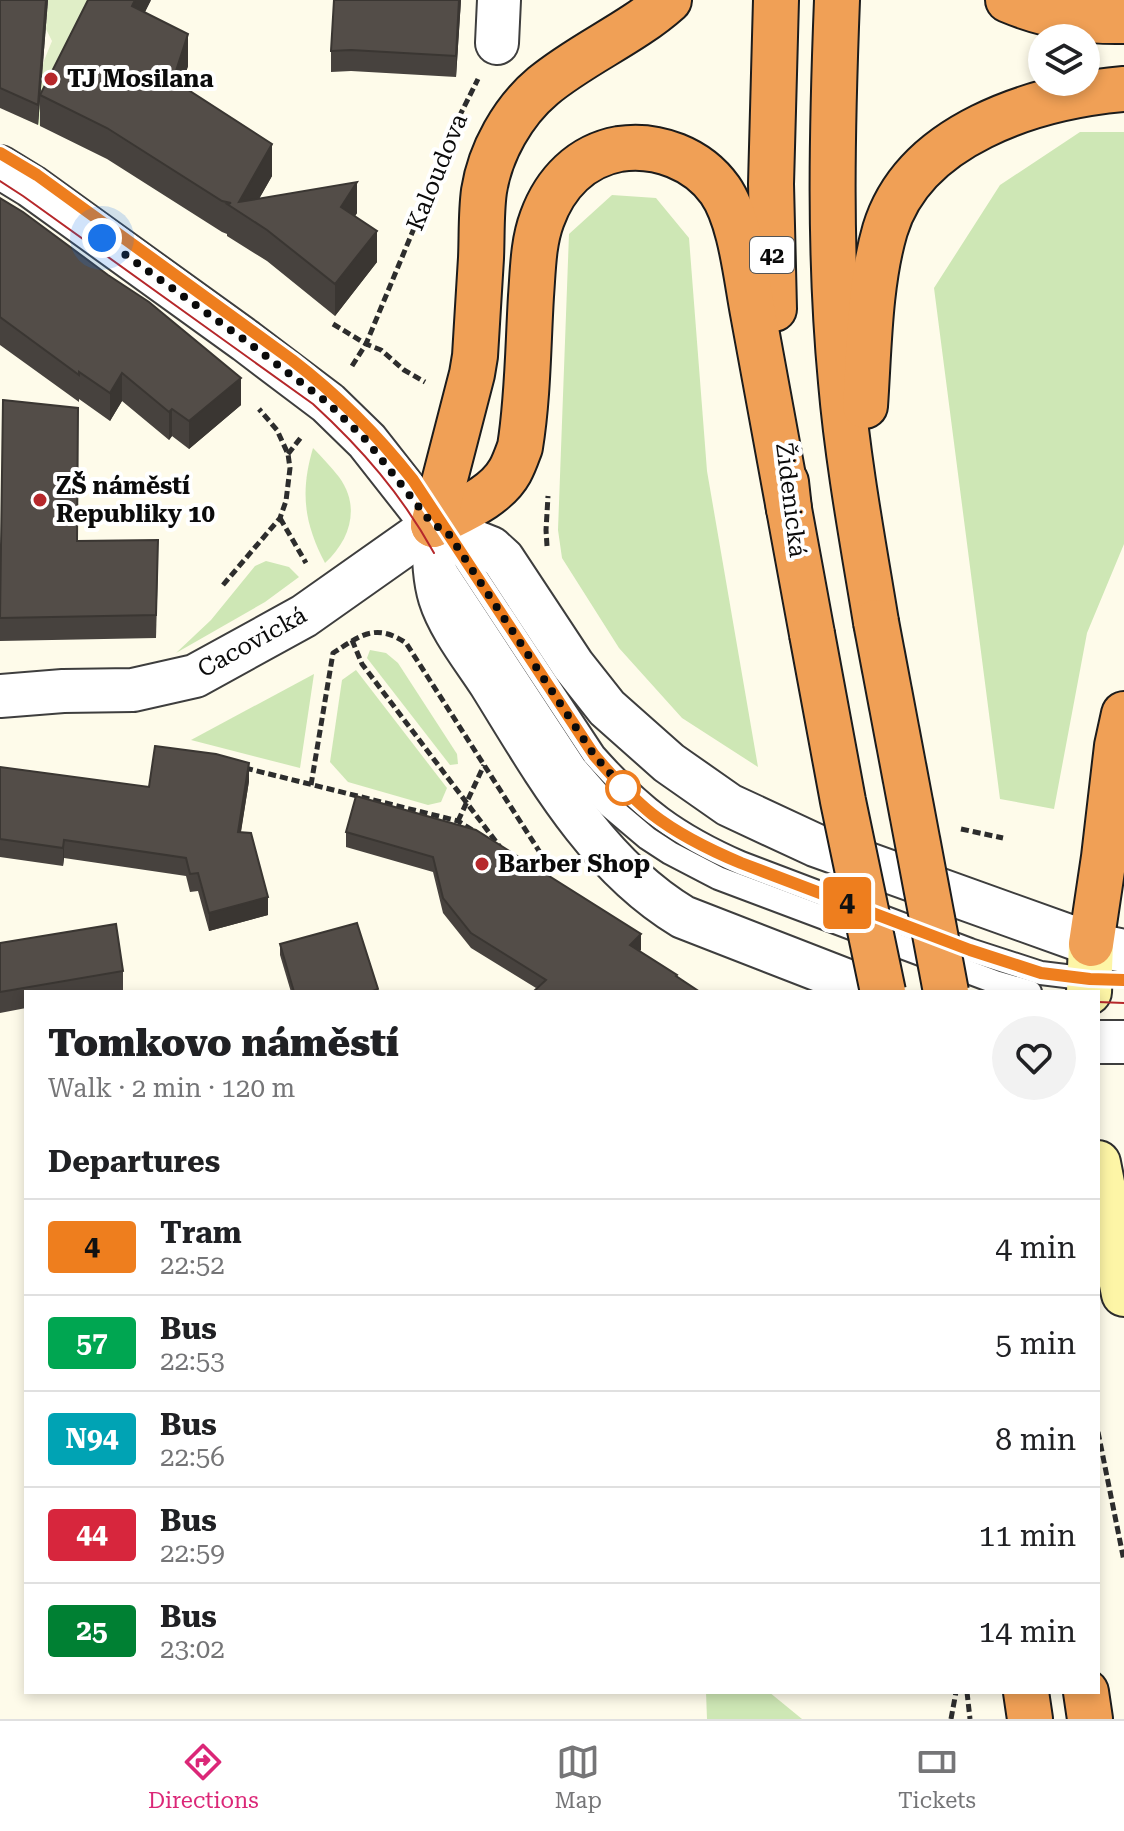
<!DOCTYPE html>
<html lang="en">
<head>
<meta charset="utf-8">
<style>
	:root { --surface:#fff; --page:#f2f2f2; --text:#202124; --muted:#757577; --line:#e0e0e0; --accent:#db2777 }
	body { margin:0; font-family:"Roboto Serif",serif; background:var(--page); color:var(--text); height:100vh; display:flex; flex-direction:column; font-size:30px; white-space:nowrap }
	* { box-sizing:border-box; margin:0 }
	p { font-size:26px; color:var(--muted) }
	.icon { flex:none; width:44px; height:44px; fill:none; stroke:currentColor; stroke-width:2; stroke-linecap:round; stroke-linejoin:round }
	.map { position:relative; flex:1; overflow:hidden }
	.details { position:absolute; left:24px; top:990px; width:1076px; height:704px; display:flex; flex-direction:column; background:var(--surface); border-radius:0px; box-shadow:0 4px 12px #0003 }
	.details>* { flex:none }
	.badge { padding:0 16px; border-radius:6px; font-size:28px; line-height:52px }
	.buttons { position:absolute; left:1028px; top:24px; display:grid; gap:16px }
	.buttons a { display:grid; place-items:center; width:72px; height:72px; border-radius:50%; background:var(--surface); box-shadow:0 4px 12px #0003; font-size:40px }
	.you { position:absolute; width:40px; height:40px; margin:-20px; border:6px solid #fff; border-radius:50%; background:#1a73e8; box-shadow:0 0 0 12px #1a73e833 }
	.map>.badge { position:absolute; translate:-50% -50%; box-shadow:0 0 0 4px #fff }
	h2 { padding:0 24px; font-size:30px; line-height:72px }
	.round { display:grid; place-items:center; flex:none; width:84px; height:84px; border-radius:42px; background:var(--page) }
	.headline { display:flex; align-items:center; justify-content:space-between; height:136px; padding:0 24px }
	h1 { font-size:38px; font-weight:800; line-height:60px }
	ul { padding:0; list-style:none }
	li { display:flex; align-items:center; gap:24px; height:96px; padding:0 24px; border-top:2px solid var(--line) }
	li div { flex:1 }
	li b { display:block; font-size:30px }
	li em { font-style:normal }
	li .badge { min-width:88px; font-weight:700; text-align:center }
	.tab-bar { display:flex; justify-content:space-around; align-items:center; height:112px; border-top:2px solid var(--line); background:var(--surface); font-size:22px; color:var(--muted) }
	.tab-bar a { display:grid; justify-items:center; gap:4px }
	.tab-bar .selected { color:var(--accent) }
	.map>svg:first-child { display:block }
</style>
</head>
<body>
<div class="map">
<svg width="1124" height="1719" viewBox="0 0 1124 1719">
	<rect width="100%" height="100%" fill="#fefbea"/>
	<g fill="#cee7b5">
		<polygon points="1080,132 1124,132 1124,544 1087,633 1054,809 1000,799 934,288 1000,185"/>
		<polygon points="612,195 656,198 689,238 707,471 758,767 682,718 619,648 562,558 558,530 569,234"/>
		<path d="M 313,448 C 322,457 331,467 339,477 C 361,507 350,540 325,563 C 304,523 300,492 313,448 Z"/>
		<polygon points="266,561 289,567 299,577 265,602 176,653 211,620 255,566"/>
		<polygon points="370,650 386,653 398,663 457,754 458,764 450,765 367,658"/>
		<polygon points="356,670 447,788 441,802 428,805 348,782 330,762 342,680"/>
		<polygon points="314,674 300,768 191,740"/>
		<polygon points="706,1692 769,1692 802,1719 707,1719"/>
	</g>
	<polygon fill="#e0eec7" points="48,0 103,0 43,127 21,117 52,41 46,29"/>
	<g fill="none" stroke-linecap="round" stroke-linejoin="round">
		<defs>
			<g id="lane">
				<path d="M 450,537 L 594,755 C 641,808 677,835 741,863 L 970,950 L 1041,973 L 1090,979"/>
				<polyline points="446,571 575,767 608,805 647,838 670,853 718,878 995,982 1030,992"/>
			</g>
			<g id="street">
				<polyline points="497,43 499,0"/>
				<polyline points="0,167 31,186 246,341 328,403 367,441 433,525"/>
				<polyline points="433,525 491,548 503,559 573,665 607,708 669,763 729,805 815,845 1091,944 1124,951"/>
				<path d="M 433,525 C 434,549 433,575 440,598 C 449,627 473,657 490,683 C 543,768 595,864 683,917 L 876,992"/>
				<polyline points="0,696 63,691 133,690 195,676 304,616 433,525"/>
				<polyline points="1098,1042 1124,1042"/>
			</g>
			<g id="secondary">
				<polyline points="1089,992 1091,944"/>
				<polyline points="1098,1163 1124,1294"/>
			</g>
			<g id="highway">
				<path d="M 837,0 C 832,128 829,255 841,382 C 848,463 863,543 876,622"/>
				<path d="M 1008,0 C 1046,16 1083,22 1124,21"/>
				<polyline points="774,309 771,184 776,0"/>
				<path d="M 865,406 C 869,349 869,285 885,230 C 914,134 1034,97 1124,89"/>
				<polyline points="786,482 789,509 812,634"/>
				<path d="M 433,525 C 459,511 495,498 510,471 C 514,464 517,455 520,447 C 528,398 528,346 531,296 C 533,270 533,243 542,219 C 555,183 581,156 619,149 C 657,143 698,159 720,190 C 741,220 746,277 753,313 C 765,378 777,444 789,509"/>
				<path d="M 433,525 L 472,374 L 475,356 C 477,323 479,291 481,258 C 482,236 481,213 484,191 C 490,152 513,111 543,86 C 583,53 631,34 669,0"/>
				<polyline points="1091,944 1104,857 1117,746 1124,714"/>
				<polyline points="1026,1692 1030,1719"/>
				<polyline points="1086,1692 1090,1719"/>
			</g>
		</defs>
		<use href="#lane" stroke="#3e3e3e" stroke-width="26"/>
		<use href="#street" stroke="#3e3e3e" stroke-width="46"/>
		<use href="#secondary" stroke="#2d2d2d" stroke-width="48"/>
		<use href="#highway" stroke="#1c1c1c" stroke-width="48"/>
		<g stroke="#2d2d2d" stroke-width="5" stroke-dasharray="8 4" stroke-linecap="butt">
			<polyline points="459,117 478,79"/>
			<polyline points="333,324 366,344 381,350 404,370 425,382"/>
			<polyline points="352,366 366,344 444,156"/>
			<polyline points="288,454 302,436"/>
			<polyline points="280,518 306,563"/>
			<polyline points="547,546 546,530 548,496"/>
			<polyline points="223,585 280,518 286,501 290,468 288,454 277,430 259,409"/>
			<polyline points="352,640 362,664 500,847"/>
			<polyline points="245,768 458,821 474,831"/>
			<path d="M 311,785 L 333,653 C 360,636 375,622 406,643 L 541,854 L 549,876"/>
			<polyline points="458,821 484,765"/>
			<polyline points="961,829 1003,838"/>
			<polyline points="1098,1432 1124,1561"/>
			<polyline points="967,1692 970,1719"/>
			<polyline points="951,1719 956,1692"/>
		</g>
		<use href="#lane" stroke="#fff" stroke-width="22"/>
		<use href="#street" stroke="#fff" stroke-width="42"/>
		<use href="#secondary" stroke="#fdf5a6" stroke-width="44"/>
		<use href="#highway" stroke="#f0a056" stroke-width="44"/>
		<g stroke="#b6282b" stroke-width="2">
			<path d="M 0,153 L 37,175 L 326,386 C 357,414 386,444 411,478 C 423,494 433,513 446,530"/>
			<path d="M 0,181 L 23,196 L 313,404 C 362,449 402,495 434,553"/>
			<polyline points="1090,979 1124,980"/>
			<polyline points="1098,1002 1124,1003"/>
		</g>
		<defs>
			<g id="highway-bridge">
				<polyline points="876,622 946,992"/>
				<polyline points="812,634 843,801 883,992"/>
			</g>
		</defs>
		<use href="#highway-bridge" stroke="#1c1c1c" stroke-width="48" stroke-linecap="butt"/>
		<use href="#highway-bridge" stroke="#f0a056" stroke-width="44"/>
	</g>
	<g fill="#47423e">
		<polygon points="0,0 48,0 38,125 0,108"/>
		<polygon points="151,0 145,12 188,66 182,85 272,176 259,199 357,213 355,216 377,262 335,316 267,261 227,236 227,234 222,232 107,159 40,126 40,95"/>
		<polygon points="334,0 461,0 456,77 351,71 331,72 331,51"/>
		<polygon points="0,198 241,405 189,449 172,436 169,440 122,401 110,421 79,399 79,402 0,345"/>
		<polygon points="77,541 158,564 156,638 0,641 0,558"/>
		<polygon points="0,767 149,787 249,781 241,832 268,915 209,931 198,891 190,892 186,876 64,858 63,866 0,857"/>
		<polygon points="356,796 641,950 536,988 471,948 443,913 433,872 346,847 346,832"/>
		<polygon points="0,943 123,971 123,992 26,992 26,1008 0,1013"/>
		<polygon points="280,944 378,992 291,992 280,955"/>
	</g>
	<g fill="#3a3632">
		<polygon points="46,0 48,0 38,125 38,105"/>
		<polygon points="135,0 151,0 132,37 132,6"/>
		<polygon points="459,0 461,0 456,77 456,56"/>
		<polygon points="188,34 188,66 173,111 173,80"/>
		<polygon points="272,144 272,176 248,218 239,202"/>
		<polygon points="357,182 357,213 341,239 341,207"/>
		<polygon points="377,231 377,262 335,316 335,284"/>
		<polygon points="122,373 122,401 110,421 110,393"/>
		<polygon points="241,378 241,405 189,449 189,421"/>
		<polygon points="172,409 172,436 169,440 169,412"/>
		<polygon points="249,763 249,781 238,849 238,832"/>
		<polygon points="64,840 64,858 63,866 63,848"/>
		<polygon points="268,897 268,915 209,931 209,913"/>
		<polygon points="641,934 641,950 630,960 630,945"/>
	</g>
	<g fill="#534d48" stroke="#3a3632" stroke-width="2">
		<polygon points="0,0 46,0 38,105 0,88"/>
		<polygon points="88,0 135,0 132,6 188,34 173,80 272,144 239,202 357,182 341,207 377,231 335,284 267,230 227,204 231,203 222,201 107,128 40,95"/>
		<polygon points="334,0 459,0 456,56 351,50 331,51"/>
		<polygon points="0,198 23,212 108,275 149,302 241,378 189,421 172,409 169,412 122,373 110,393 79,372 79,375 0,317"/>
		<polygon points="3,400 78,408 77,541 158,540 156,615 0,618"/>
		<polygon points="155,746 216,754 249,763 238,832 251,833 268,897 209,913 198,873 190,874 186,858 64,840 63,848 0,839 0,767 149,787"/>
		<polygon points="356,796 476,830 641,934 630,945 677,975 676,976 700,992 533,992 546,980 471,933 443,898 433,857 346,832"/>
		<polygon points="357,923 378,989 370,992 294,992 280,944"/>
		<polygon points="116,924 123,971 0,992 0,943"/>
	</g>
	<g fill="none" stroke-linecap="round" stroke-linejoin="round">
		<defs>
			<path id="line" d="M 0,153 L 37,175 L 292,360 C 339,396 376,433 413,480 L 594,755 C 612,776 631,797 652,814 C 679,835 710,850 741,863 L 970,950 L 1041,973 L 1090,979 L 1124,980"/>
		</defs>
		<use href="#line" stroke="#fff" stroke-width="18"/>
		<use href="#line" stroke="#ee7e1e" stroke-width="12"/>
		<polyline stroke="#0b0b0b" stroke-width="8" stroke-dasharray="0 14.4" points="102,238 246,341 328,403 367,441 433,525 446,530 594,755 623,788"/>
	</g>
	<g fill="#b6282b" stroke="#fff" stroke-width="3">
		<circle cx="51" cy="79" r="8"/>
		<circle cx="40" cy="500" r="8"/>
		<circle cx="482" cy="864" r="8"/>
	</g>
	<circle fill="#fff" stroke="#ee7e1e" stroke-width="4" cx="623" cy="788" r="16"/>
	<g text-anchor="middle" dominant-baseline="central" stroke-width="8" stroke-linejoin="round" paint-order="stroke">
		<rect fill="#fff" stroke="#545454" stroke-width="2" x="750" y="237" width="44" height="36" rx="6"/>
		<g font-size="22" font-weight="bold" fill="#0b0b0b">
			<text x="772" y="255">42</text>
		</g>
		<g font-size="24" font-weight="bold" fill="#0b0b0b" stroke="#fff" text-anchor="start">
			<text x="67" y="79">TJ Mosilana</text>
			<text x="56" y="486">ZŠ náměstí<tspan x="56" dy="28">Republiky 10</tspan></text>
			<text x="498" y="864">Barber Shop</text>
		</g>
		<g font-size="24" fill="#0b0b0b" stroke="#fff">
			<text transform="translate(437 172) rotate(-68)">Kaloudova</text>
			<text transform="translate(791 500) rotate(83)">Židenická</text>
			<text transform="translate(252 642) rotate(-29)">Cacovická</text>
		</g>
	</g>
</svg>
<div class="buttons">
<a><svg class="icon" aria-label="layers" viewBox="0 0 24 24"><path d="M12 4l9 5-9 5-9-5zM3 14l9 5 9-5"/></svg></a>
</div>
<div class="you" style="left:102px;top:238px"></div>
<b class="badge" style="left:847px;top:903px;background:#ee7e1e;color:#111">4</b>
<section class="details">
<div class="headline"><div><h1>Tomkovo náměstí</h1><p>Walk · 2 min · 120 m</p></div><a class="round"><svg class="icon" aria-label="heart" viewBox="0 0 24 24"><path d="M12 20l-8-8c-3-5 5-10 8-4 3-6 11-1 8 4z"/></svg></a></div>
<h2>Departures</h2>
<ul>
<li><span class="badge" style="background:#ee7e1e;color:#111">4</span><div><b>Tram</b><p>22:52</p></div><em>4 min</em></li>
<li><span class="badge" style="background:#00a651;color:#fff">57</span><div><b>Bus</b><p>22:53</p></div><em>5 min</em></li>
<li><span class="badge" style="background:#00a3b4;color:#fff">N94</span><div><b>Bus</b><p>22:56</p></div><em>8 min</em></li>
<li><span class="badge" style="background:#d7263d;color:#fff">44</span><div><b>Bus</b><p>22:59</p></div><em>11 min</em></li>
<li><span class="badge" style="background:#008033;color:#fff">25</span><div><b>Bus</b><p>23:02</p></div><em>14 min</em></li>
</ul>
</section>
</div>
<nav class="tab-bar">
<a class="selected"><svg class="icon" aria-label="directions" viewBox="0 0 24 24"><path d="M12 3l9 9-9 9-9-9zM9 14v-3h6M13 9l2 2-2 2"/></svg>Directions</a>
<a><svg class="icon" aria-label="map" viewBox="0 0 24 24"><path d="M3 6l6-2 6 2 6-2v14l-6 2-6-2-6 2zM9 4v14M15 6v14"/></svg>Map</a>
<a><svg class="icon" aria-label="tickets" viewBox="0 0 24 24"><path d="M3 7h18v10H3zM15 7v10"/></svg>Tickets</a>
</nav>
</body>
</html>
